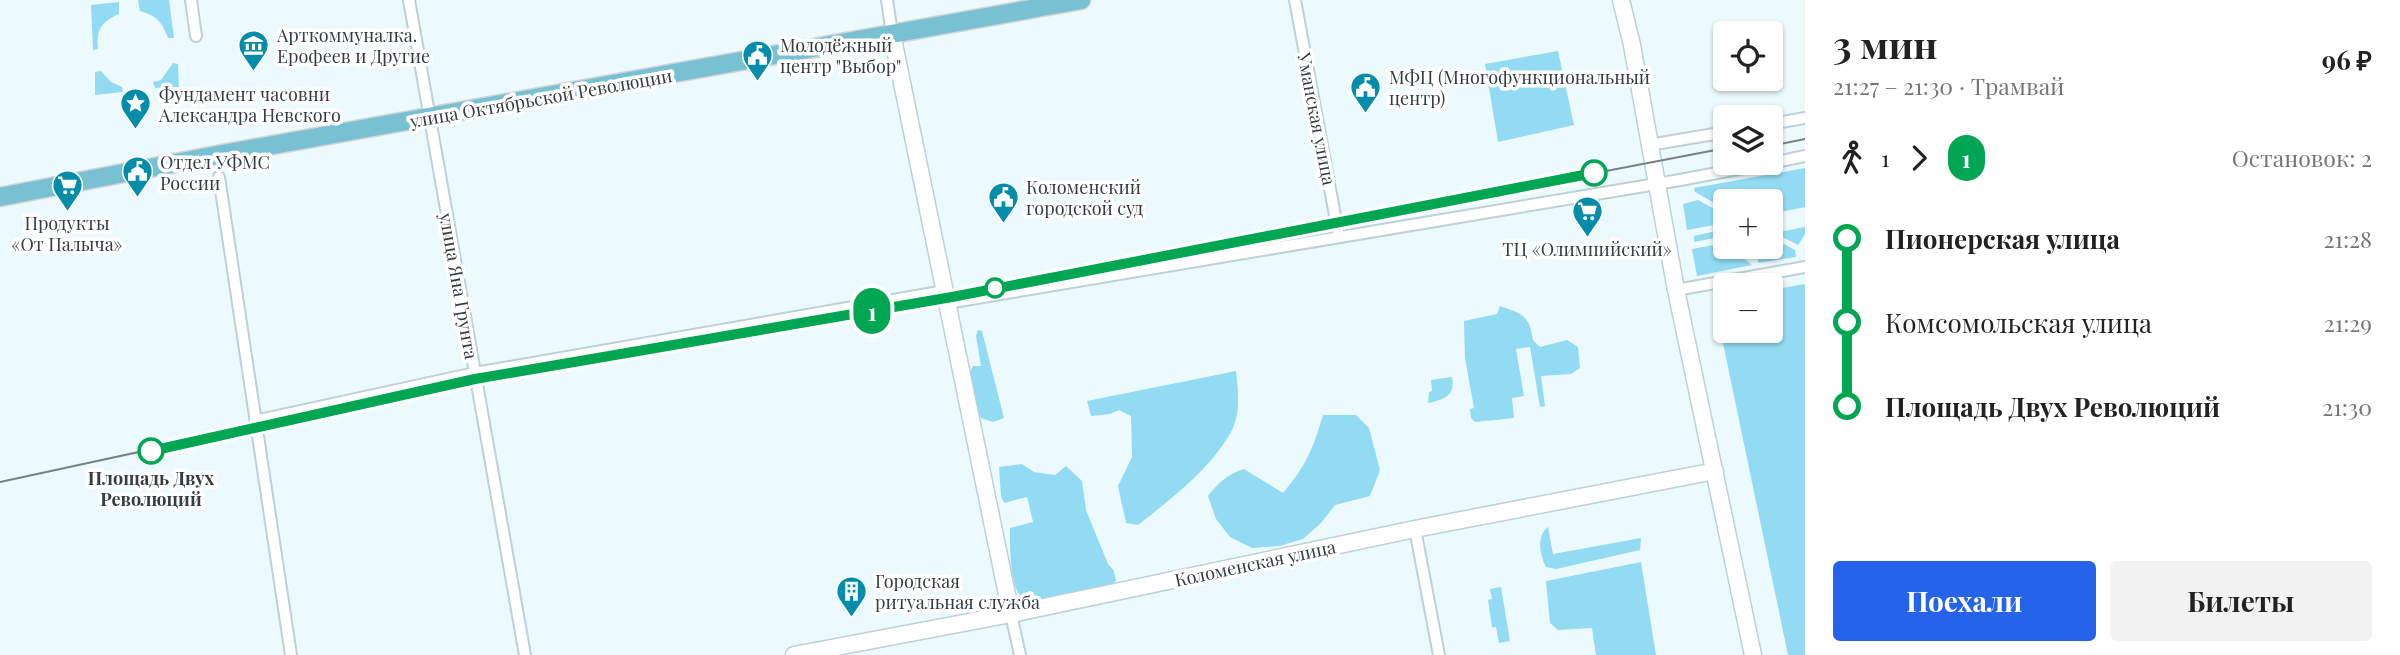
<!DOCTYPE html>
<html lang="ru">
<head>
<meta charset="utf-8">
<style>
	:root { --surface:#fff; --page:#f2f2f2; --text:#222; --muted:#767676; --accent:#2563eb }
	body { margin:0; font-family:"Playfair Display",serif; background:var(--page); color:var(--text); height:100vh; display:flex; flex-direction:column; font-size:26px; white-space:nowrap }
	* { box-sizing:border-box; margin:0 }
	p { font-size:23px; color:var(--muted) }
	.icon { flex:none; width:38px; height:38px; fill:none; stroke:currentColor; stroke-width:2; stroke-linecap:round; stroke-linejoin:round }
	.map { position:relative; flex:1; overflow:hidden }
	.side { display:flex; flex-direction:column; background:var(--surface); width:595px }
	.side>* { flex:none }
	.badge { padding:0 14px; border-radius:23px; font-size:24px; line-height:46px }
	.tools { position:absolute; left:1713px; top:21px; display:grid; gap:14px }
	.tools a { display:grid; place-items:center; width:70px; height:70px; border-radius:7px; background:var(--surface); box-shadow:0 2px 5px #0004; font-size:35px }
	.map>.badge { position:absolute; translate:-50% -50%; box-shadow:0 0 0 4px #fff }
	.legs { display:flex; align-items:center; gap:10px; height:77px; padding:0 28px; font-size:23px }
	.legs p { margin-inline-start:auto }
	.headline { display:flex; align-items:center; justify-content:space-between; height:119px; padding:0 28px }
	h1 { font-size:38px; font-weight:700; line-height:52px }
	.action { display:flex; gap:14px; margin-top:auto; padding:14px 28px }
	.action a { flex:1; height:80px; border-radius:7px; background:var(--accent); color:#fff; font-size:28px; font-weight:700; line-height:80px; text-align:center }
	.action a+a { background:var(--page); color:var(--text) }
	ul { padding:0 28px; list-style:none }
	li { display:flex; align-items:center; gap:24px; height:84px; font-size:26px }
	li i { display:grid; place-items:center; width:10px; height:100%; margin:0 9px; background:currentColor }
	li i::after { content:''; width:18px; height:18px; margin:-9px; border:5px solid; border-radius:50%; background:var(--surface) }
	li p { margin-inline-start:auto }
	li:first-child i { background:linear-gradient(#0000 50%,currentColor 0) }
	li:last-child i { background:linear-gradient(currentColor 50%,#0000 0) }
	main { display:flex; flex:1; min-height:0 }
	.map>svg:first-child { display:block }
</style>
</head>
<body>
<main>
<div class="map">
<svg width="1805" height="655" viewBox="0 0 1805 655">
	<rect width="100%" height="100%" fill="#ecf9fd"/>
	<g fill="#93dbf3">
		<path d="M 138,0 L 169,0 L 174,38 L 168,38 C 162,22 157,16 140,11 Z"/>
		<path d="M 119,2 L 119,14 C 101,22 96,30 98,49 L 93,50 L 91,5 Z"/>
		<polygon points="1558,51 1574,125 1498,142 1485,64"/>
		<polygon points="173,63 178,64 179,87 155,88 153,82 161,80"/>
		<polygon points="101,71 111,82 122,87 123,92 95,95 95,72"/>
		<polygon points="1805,168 1805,207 1771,214 1771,201 1726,201 1725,209 1695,192 1694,188"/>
		<polygon points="1698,200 1725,215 1725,223 1687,230 1683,204"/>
		<polygon points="1805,227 1805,234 1798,245 1774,233"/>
		<polygon points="1725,229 1725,236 1694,242 1694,236"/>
		<polygon points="1771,237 1795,250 1796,257 1758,263 1758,247 1771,247"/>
		<polygon points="1725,243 1726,247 1730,247 1752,265 1697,276 1692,249"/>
		<polygon points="1805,284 1805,655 1788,655 1714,300 1725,298 1726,331 1771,331 1771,290"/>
		<path d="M 1500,306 C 1523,314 1529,315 1533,340 L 1540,347 L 1567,340 L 1578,347 L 1580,368 L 1571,374 L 1541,376 L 1545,406 L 1540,407 L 1530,347 L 1516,349 L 1524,396 L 1512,398 L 1514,418 L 1475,422 L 1471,418 L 1470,409 L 1474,408 L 1465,358 L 1464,321 L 1497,314 Z"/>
		<path d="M 978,330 L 982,331 L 1004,418 L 993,422 L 981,418 C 973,404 964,381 973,366 L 981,366 L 976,336 Z"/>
		<path d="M 1236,371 C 1238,390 1241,412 1232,430 C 1212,468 1171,499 1138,525 L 1126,523 L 1118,486 L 1132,457 L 1131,416 L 1119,410 L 1110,414 L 1091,416 L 1087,401 Z"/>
		<path d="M 1452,377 C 1456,395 1444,400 1428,403 L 1429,392 L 1432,391 L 1431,380 Z"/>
		<path d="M 1323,415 L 1356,415 L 1369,428 L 1380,470 L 1370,496 L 1335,505 L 1321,523 L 1303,539 L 1279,546 L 1252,548 L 1230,537 L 1216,519 L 1208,496 C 1218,483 1228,474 1244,469 L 1283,493 C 1306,466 1313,449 1323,415 Z"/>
		<path d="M 1022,464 L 1034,472 L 1055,475 L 1066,466 L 1082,481 L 1086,510 L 1108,564 L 1114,571 L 1116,581 L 1106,589 L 1037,604 C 1035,604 1027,602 1025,601 C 1009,591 1010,546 1010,528 L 1033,522 L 1027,497 L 1004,503 L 1001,496 L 999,467 Z"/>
		<path d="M 1548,527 L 1553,554 L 1641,538 L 1640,550 L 1556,569 L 1546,567 C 1540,555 1536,536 1548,527 Z"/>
		<polygon points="1641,562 1656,655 1596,655 1592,628 1558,630 1550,623 1546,581"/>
		<polygon points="1501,587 1510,641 1499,643 1496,627 1492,627 1488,600 1492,599 1490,589"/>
	</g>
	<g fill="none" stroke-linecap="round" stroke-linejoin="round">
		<defs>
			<g id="street">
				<polyline points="191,0 196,36"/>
				<polyline points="409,0 525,655"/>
				<polyline points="887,0 892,34"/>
				<polyline points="1295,0 1339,237"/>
				<polyline points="1771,124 1805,118"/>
				<polyline points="1649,145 1726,132"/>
				<polyline points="1771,163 1805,156"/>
				<polyline points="219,177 291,655"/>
				<polyline points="1676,290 1805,267"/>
				<polyline points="947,303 1680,180 1770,163"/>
				<polyline points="255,421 475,373 945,291"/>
				<polyline points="1415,529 1439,655"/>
				<polyline points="1011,614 1020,655"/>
			</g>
			<g id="secondary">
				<polyline points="1621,0 1632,45 1676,290 1753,655"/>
				<polyline points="892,34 1011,614"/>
				<polyline points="794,655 1011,614 1415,529 1715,471"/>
			</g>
			<polyline id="primary" points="0,197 217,155 1081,0"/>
		</defs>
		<use href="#street" stroke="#bdd1d8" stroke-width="14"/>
		<use href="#secondary" stroke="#bdd1d8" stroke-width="19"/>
		<use href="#primary" stroke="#d3d4d5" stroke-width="21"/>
		<use href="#street" stroke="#fff" stroke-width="10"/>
		<use href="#secondary" stroke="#fff" stroke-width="16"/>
		<use href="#primary" stroke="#78c1d3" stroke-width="18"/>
		<g stroke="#778184" stroke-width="2">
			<polyline points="1771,146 1805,139"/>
			<polyline points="0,482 476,379 946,298 1726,148"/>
		</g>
	</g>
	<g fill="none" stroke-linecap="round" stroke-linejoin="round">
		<defs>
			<polyline id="line-1" points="151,451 475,379 952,297 1594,173"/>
		</defs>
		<use href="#line-1" stroke="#fff" stroke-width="16"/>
		<use href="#line-1" stroke="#00a651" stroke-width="10"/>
	</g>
	<defs>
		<symbol id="museum-pin" viewBox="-11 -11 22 30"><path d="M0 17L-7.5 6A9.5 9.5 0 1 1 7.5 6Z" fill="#048cab" stroke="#fff"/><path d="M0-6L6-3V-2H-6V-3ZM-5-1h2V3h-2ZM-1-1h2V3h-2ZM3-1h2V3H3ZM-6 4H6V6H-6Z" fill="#fff"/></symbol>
		<symbol id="civic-pin" viewBox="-11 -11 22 30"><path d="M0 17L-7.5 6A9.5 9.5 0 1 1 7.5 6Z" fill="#048cab" stroke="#fff"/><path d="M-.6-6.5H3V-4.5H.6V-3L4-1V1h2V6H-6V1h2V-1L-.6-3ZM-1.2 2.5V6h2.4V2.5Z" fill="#fff"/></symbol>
		<symbol id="sight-pin" viewBox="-11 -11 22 30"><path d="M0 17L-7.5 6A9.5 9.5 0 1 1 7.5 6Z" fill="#048cab" stroke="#fff"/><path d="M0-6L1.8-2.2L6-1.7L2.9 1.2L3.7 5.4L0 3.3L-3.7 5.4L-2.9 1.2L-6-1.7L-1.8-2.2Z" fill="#fff"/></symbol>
		<symbol id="supermarket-pin" viewBox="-11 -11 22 30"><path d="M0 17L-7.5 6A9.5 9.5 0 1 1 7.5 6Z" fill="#048cab" stroke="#fff"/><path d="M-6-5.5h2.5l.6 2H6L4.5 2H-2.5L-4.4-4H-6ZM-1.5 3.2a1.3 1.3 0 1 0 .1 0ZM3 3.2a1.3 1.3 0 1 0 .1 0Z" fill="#fff"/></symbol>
		<symbol id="building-pin" viewBox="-11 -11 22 30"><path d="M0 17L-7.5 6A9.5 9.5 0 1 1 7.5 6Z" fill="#048cab" stroke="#fff"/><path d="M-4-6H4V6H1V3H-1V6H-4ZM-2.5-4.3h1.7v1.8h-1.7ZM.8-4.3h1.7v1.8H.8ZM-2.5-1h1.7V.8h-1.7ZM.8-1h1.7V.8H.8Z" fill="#fff"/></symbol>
	</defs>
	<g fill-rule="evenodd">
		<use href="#museum-pin" x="236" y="28" width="35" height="47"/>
		<use href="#civic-pin" x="740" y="38" width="35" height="47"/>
		<use href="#civic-pin" x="1348" y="70" width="35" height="47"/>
		<use href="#sight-pin" x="118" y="86" width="35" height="47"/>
		<use href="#civic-pin" x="120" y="154" width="35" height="47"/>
		<use href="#supermarket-pin" x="50" y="168" width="35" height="47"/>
		<use href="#civic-pin" x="986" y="180" width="35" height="47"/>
		<use href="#supermarket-pin" x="1570" y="194" width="35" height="47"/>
		<use href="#building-pin" x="834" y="574" width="35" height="47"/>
	</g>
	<g fill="#fff" stroke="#00a651" stroke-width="3.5">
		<circle cx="1594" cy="173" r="12"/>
		<circle cx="995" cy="288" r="9"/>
		<circle cx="151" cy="451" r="12"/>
	</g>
	<g text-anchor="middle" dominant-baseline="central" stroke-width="7" stroke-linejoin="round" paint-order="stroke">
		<g font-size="18" fill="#353d40" stroke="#fff" text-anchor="start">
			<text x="277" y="35">Арткоммуналка.<tspan x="277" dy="21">Ерофеев и Другие</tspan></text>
			<text x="780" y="45">Молодёжный<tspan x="780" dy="21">центр "Выбор"</tspan></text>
			<text x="1389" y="77">МФЦ (Многофункциональный<tspan x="1389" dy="21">центр)</tspan></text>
			<text x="159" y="94">Фундамент часовни<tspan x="159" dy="21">Александра Невского</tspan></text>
			<text x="160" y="162">Отдел УФМС<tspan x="160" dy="21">России</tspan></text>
			<text x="1026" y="187">Коломенский<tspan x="1026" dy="21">городской суд</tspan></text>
			<text x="67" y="223" text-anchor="middle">Продукты<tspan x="67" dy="21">«От Палыча»</tspan></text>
			<text x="1587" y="249" text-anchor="middle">ТЦ «Олимпийский»</text>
			<text x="875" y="581">Городская<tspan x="875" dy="21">ритуальная служба</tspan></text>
		</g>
		<g font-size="18" fill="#353d40" stroke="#fff">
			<text transform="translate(541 98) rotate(-10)">улица Октябрьской Революции</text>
			<text transform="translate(1317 119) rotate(79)">Уманская улица</text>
			<text transform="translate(459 286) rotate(80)">улица Яна Грунта</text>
			<text transform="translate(1255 563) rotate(-12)">Коломенская улица</text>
		</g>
		<g font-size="18" font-weight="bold" fill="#353d40" stroke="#fff">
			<text x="151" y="478">Площадь Двух<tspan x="151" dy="21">Революций</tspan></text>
		</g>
	</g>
</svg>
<div class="tools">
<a><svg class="icon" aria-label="locate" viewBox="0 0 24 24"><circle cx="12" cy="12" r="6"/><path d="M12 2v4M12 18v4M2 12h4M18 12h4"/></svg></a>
<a><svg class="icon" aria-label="layers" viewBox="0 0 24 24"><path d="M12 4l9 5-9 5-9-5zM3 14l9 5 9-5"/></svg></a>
<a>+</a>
<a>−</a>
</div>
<b class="badge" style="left:872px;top:311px;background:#00a651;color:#fff">1</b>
</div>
<section class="side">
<div class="headline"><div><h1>3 мин</h1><p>21:27 – 21:30 · Трамвай</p></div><b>96 ₽</b></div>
<div class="legs"><svg class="icon" aria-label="walk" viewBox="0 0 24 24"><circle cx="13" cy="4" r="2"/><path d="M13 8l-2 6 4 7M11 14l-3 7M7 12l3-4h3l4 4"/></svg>1<svg class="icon" aria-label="forward" viewBox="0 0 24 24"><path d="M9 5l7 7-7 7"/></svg><b class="badge" style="background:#00a651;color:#fff">1</b><p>Остановок: 2</p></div>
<ul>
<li><i style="color:#00a651"></i><b>Пионерская улица</b><p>21:28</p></li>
<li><i style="color:#00a651"></i><span>Комсомольская улица</span><p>21:29</p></li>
<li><i style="color:#00a651"></i><b>Площадь Двух Революций</b><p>21:30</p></li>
</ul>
<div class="action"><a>Поехали</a><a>Билеты</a></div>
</section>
</main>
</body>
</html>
